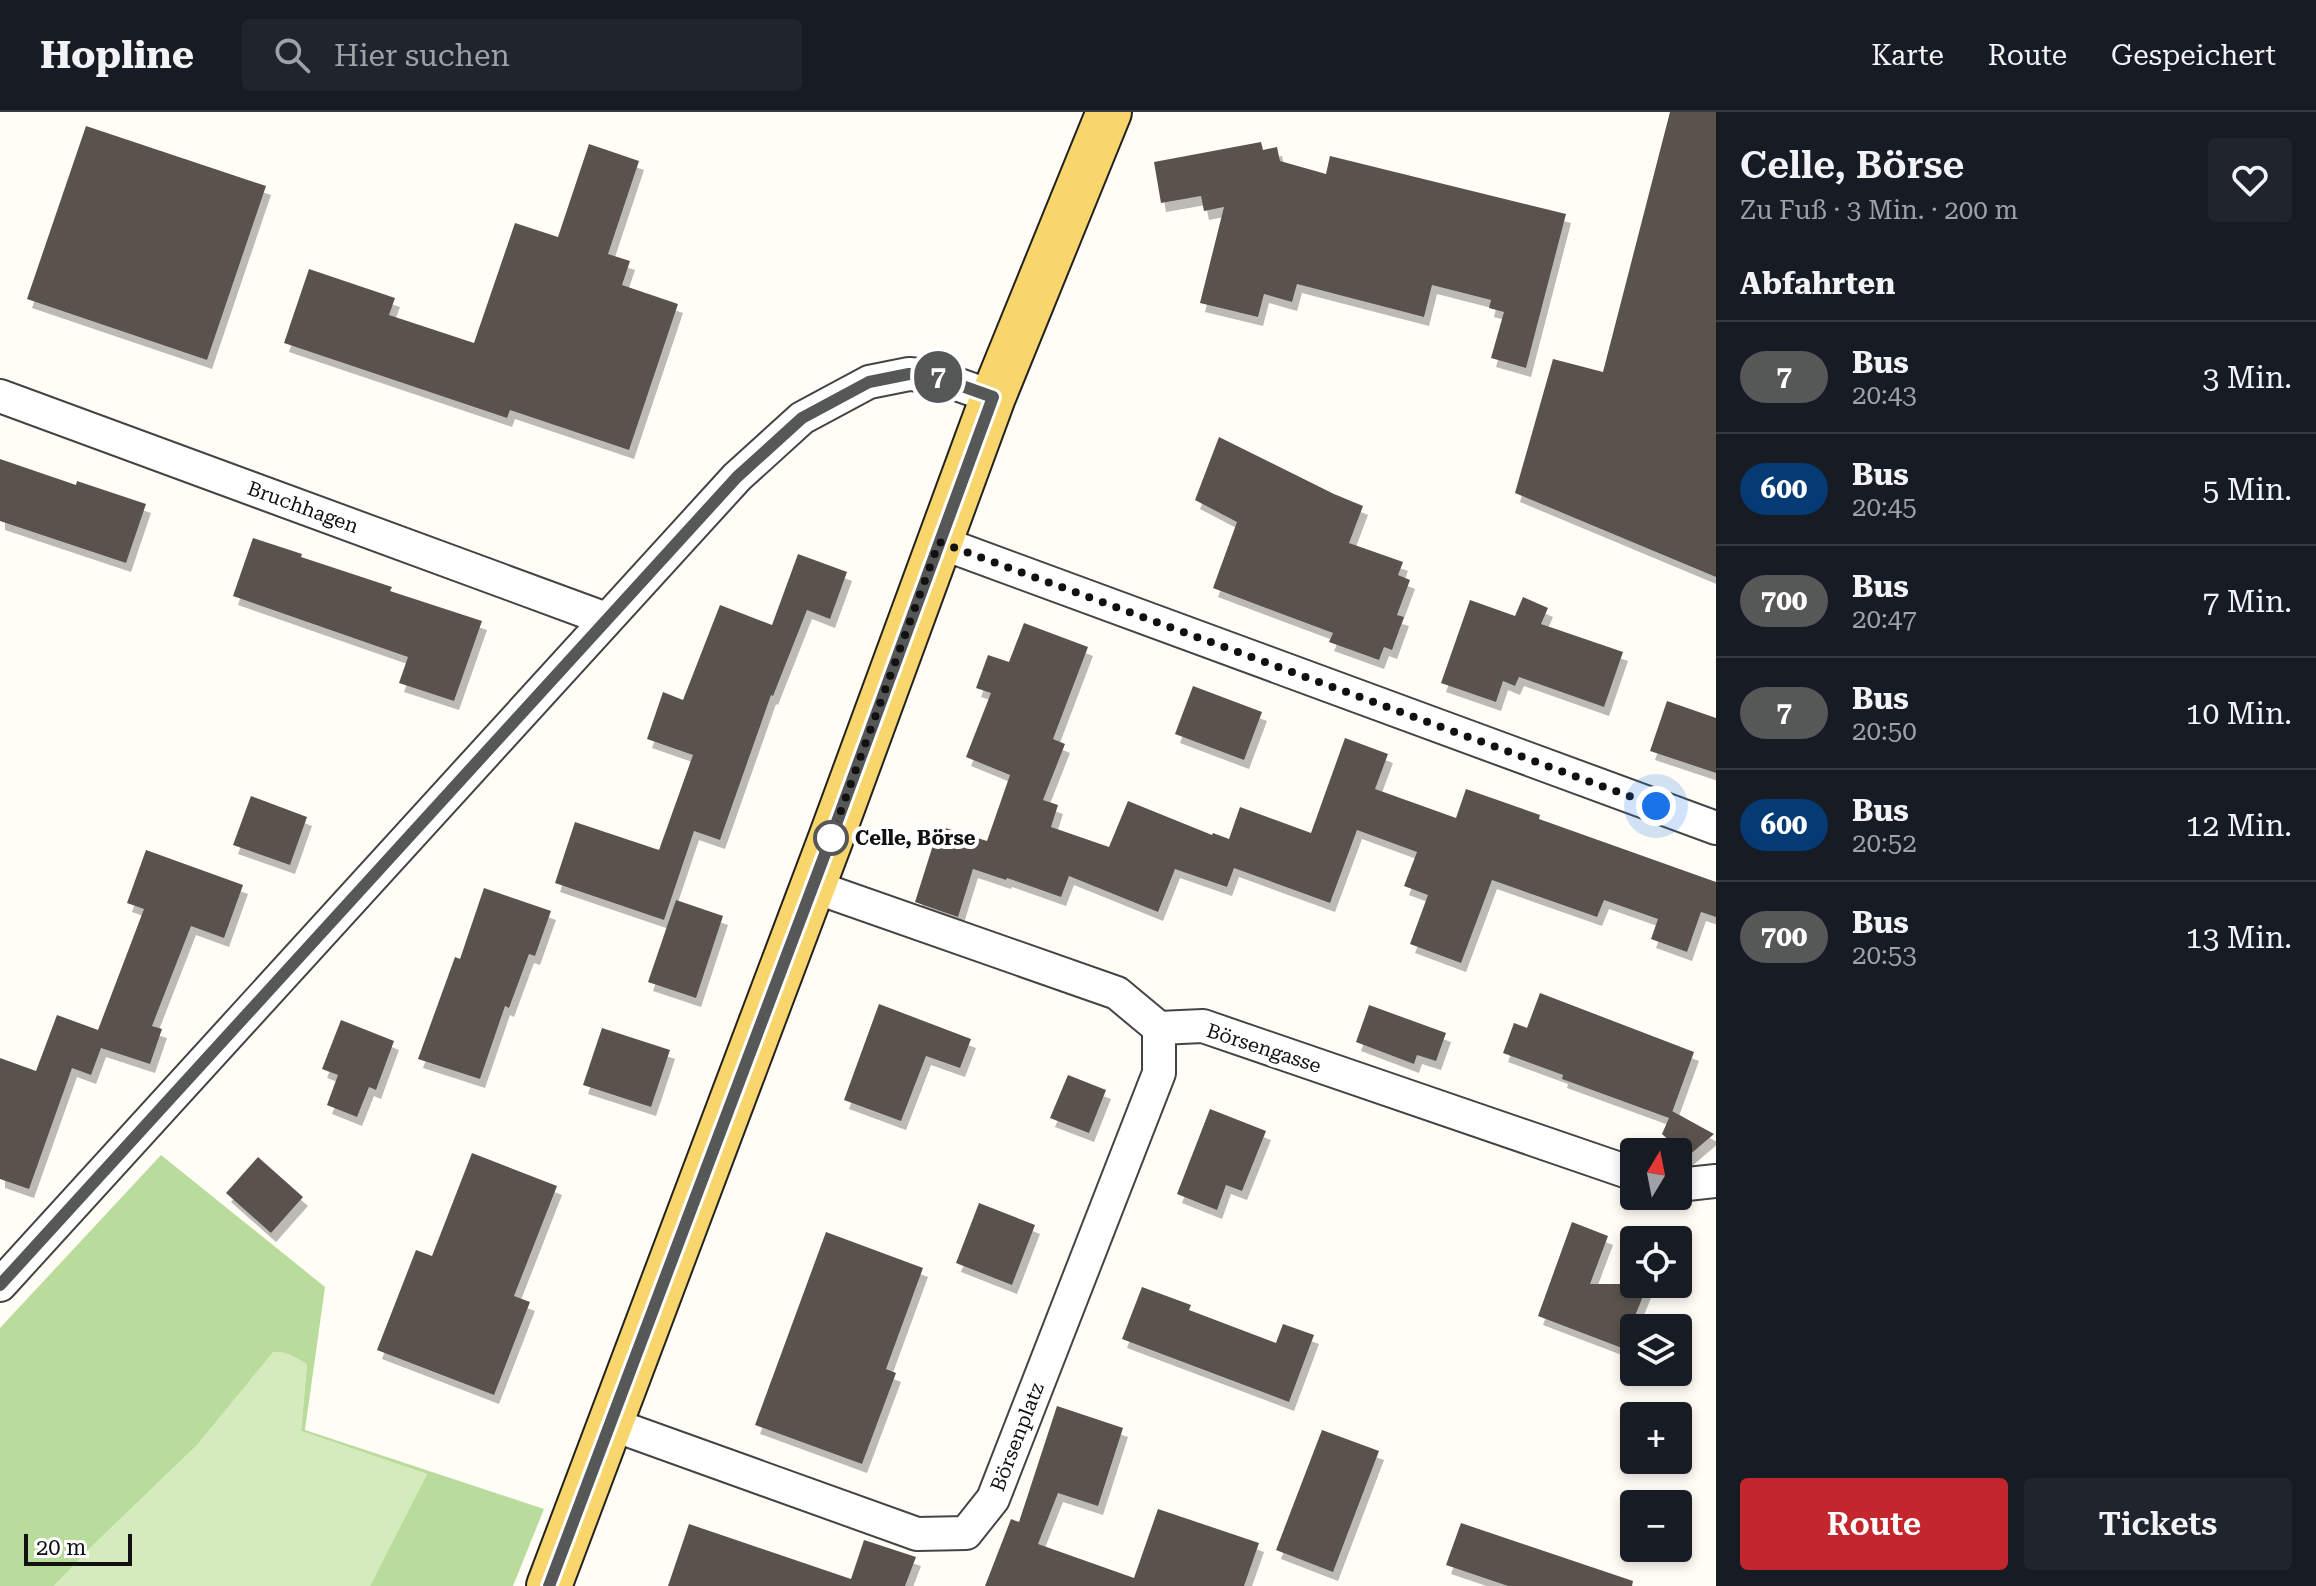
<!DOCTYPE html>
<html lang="de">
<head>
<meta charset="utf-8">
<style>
	:root { --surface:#171b24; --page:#20242c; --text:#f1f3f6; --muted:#9ea1a6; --line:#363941; --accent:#c4262e }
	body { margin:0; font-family:"Roboto Serif",serif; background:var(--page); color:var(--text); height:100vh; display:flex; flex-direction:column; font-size:30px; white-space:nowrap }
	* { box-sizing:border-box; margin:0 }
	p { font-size:26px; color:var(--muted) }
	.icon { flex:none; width:44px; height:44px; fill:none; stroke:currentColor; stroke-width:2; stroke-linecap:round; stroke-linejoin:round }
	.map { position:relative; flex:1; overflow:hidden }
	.drawer { display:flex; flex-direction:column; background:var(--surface); width:600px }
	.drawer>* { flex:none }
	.badge { padding:0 16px; border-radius:26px; font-size:28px; line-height:52px }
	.needle { width:52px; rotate:10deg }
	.buttons { position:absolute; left:1620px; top:1026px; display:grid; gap:16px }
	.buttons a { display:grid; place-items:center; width:72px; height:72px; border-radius:8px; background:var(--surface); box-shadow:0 4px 12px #0003; font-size:40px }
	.scale { position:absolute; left:24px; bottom:20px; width:108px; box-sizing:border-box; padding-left:8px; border:4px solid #111; border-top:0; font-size:22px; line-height:28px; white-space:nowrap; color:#111; -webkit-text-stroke:6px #fff; paint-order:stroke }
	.you { position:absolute; width:40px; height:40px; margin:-20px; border:6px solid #fff; border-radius:50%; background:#1a73e8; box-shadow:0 0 0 12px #1a73e833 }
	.map>.badge { position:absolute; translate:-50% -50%; box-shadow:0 0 0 4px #fff }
	h2 { padding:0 24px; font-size:30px; line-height:72px }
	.round { display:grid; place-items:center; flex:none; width:84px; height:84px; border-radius:8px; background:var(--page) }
	.overview { display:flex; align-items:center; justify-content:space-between; height:136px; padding:0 24px }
	h1 { font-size:38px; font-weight:600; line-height:60px }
	.action { display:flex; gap:16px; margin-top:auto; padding:16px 24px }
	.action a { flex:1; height:92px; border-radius:8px; background:var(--accent); color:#fff; font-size:32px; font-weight:600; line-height:92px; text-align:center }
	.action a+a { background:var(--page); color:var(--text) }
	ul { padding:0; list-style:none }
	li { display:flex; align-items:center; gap:24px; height:112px; padding:0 24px; border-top:2px solid var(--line) }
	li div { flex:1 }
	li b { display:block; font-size:30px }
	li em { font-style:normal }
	li .badge { min-width:88px; font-weight:700; text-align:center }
	header { display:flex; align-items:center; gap:48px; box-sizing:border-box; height:112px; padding:0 40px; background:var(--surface); border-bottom:2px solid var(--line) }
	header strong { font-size:38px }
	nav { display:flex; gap:44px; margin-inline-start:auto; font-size:28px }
	.search { width:560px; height:72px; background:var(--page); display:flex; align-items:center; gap:20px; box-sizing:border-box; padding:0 28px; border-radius:8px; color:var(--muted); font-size:30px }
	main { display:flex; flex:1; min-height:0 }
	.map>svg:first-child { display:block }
</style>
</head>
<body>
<header>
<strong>Hopline</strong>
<div class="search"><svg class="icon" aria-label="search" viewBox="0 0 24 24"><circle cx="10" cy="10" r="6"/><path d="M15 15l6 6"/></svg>Hier suchen</div>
<nav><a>Karte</a><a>Route</a><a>Gespeichert</a></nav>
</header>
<main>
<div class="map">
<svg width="1716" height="1474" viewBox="0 0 1716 1474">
	<defs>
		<filter id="shadow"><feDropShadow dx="5" dy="9" stdDeviation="0" flood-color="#0004"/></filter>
	</defs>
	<rect width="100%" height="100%" fill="#fffdf5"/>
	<polygon fill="#d5ebbd" points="273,1239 291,1242 307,1251 301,1319 427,1362 370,1474 54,1474 89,1437 197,1333"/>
	<path fill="#b9dc9c" d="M 161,1043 L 325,1175 L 305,1318 L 544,1397 L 513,1474 L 370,1474 L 427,1362 L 301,1319 L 307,1252 C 296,1245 287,1239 273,1240 L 197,1333 L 89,1437 L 54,1474 L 0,1474 L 0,1216 Z"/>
	<g fill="#5a524d" filter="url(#shadow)">
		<polygon points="1670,0 1716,0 1716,465 1515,381 1553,247 1603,260"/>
		<polygon points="86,14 266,74 207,248 27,187"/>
		<polygon points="1261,30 1263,38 1277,35 1280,49 1326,62 1330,44 1566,102 1526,256 1491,246 1504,200 1489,196 1491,188 1432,173 1424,205 1297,172 1292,190 1264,182 1258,205 1200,191 1224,95 1204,99 1201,84 1161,91 1154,50"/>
		<polygon points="589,32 639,49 608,142 630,149 622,173 678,192 629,338 510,298 507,306 284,231 309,157 395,186 389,203 474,231 515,111 558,125"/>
		<polygon points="1219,325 1334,382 1363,394 1349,431 1403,450 1398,463 1410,468 1397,503 1404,505 1392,538 1384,535 1379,548 1329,530 1333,521 1213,476 1237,410 1195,388"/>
		<polygon points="0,347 76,373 77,369 146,392 126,451 0,409"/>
		<polygon points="253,426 302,442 301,445 392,475 390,479 482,509 454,589 399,571 408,545 233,484"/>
		<polygon points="798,442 847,460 830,507 807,498 773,584 771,583 720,728 694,719 664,808 555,771 575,710 659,738 693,643 647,627 663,580 683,588 720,493 772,513"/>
		<polygon points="1523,485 1548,496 1541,512 1623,540 1604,595 1519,565 1515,574 1503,569 1496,590 1441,571 1470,488 1515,504"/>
		<polygon points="1024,511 1088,535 1053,627 1065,632 1043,688 1058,693 1051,715 1109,735 1128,689 1212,723 1213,721 1229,727 1240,695 1311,721 1345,626 1388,642 1375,677 1456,706 1466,677 1540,703 1539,707 1716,770 1716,805 1701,800 1687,840 1651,827 1658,807 1604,788 1597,805 1492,768 1461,851 1410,832 1428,783 1404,774 1417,740 1357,718 1330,791 1234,756 1227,775 1175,757 1158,800 1069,764 1061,785 1007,766 1006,768 973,757 958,805 915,790 939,714 987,729 1010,663 966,645 991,581 976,576 988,543 1009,550"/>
		<polygon points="1193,574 1262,600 1244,648 1175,622"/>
		<polygon points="1667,589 1716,606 1716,661 1650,639"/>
		<polygon points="251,684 307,705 290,753 233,733"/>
		<polygon points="146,738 243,773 224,826 191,814 152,914 162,917 150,952 101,936 91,963 72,956 29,1077 0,1067 0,946 36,959 57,903 98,918 144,797 127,791"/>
		<polygon points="484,776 551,799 535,844 529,842 509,896 505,894 480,967 418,947 455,845 460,847"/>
		<polygon points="676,788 723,804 696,886 648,870"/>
		<polygon points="1540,881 1694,940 1670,1006 1672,999 1714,1022 1687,1045 1662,1022 1669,1006 1562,967 1563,963 1503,941 1514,911 1527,916"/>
		<polygon points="879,892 971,927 960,956 926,944 901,1009 844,988"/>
		<polygon points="1369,893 1446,921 1436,949 1417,943 1414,952 1356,930"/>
		<polygon points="341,908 394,929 376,978 369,975 357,1005 327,993 338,963 322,957"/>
		<polygon points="602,916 670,938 651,995 583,973"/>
		<polygon points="1068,963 1106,978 1089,1021 1050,1006"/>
		<polygon points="1210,997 1266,1019 1242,1079 1226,1073 1217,1098 1177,1082"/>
		<polygon points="472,1041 557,1074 514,1184 530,1190 494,1283 377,1238 416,1138 432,1144"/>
		<polygon points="258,1045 303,1085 271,1121 226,1081"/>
		<polygon points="979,1091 1035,1113 1012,1173 956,1151"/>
		<polygon points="1572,1110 1608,1124 1590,1172 1648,1172 1622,1236 1538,1204"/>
		<polygon points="826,1120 923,1156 886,1257 896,1261 862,1352 755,1313"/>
		<polygon points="1142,1175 1191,1193 1189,1198 1276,1231 1283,1212 1314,1223 1289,1290 1122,1227"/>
		<polygon points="1057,1294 1123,1316 1098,1394 1058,1381 1038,1432 1134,1466 1158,1397 1259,1431 1244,1474 985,1474 1011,1407 1019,1410"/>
		<polygon points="1322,1318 1379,1339 1333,1460 1276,1438"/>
		<polygon points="1461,1411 1633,1469 1632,1474 1508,1474 1446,1453"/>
		<polygon points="689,1412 851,1467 864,1428 916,1445 905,1474 668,1474"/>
	</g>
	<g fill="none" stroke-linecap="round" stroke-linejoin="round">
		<defs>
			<g id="street">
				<polyline points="0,284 606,507"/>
				<polyline points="939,430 1716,716"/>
				<polyline points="812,774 1117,881 1159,916 1203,914 1634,1062"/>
				<polyline points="1678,1073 1716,1069"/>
				<polyline points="0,1173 737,365 802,306 869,270 909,262 934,264 993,285"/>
				<polyline points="611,1312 917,1422 966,1421 993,1387 1159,961 1159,916"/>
			</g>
			<polyline id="primary" points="549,1474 831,726 993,285 1109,0"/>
		</defs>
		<use href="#street" stroke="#444" stroke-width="36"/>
		<use href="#primary" stroke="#222" stroke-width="48"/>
		<use href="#street" stroke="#fff" stroke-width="32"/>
		<use href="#primary" stroke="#f9d66b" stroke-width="44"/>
	</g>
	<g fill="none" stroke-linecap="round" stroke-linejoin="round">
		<defs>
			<polyline id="line" points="0,1173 737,365 802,306 869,270 909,262 934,264 993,285 831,726 549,1474"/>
		</defs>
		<use href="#line" stroke="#fff" stroke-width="18"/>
		<use href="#line" stroke="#565757" stroke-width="12"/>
		<polyline stroke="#111" stroke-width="8" stroke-dasharray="0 14.4" points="831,726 939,430 1656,694"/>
	</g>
	<circle fill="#fff" stroke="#565757" stroke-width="4" cx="831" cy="726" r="16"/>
	<g text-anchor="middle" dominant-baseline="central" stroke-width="8" stroke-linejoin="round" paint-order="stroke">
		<g font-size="20" fill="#111" stroke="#fff">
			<text transform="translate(303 395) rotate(20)">Bruchhagen</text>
			<text transform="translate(1264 936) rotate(18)">Börsengasse</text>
			<text transform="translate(1017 1325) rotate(-69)">Börsenplatz</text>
		</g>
		<g font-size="20" font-weight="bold" fill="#111" stroke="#fff" text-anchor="start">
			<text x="855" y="726">Celle, Börse</text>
		</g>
	</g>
</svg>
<div class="buttons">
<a><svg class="needle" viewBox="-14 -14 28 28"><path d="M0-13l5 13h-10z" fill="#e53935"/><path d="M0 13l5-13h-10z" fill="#9ea1a6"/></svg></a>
<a><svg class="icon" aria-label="locate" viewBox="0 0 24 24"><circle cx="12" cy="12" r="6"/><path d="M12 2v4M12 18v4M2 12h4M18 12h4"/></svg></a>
<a><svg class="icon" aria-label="layers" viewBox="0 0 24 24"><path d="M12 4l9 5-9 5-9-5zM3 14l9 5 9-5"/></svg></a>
<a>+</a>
<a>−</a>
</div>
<div class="scale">20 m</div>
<div class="you" style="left:1656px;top:694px"></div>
<b class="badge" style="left:938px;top:265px;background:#565757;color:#fff">7</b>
</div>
<section class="drawer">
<div class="overview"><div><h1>Celle, Börse</h1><p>Zu Fuß · 3 Min. · 200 m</p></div><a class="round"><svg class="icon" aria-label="heart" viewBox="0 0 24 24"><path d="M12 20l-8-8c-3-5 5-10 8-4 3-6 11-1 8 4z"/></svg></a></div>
<h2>Abfahrten</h2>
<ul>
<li><span class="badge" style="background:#565757;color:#fff">7</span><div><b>Bus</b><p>20:43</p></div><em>3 Min.</em></li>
<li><span class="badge" style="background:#053b74;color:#fff">600</span><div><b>Bus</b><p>20:45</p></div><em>5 Min.</em></li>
<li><span class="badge" style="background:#565757;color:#fff">700</span><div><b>Bus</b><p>20:47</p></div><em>7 Min.</em></li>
<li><span class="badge" style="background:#565757;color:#fff">7</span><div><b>Bus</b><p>20:50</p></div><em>10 Min.</em></li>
<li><span class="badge" style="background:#053b74;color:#fff">600</span><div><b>Bus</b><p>20:52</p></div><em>12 Min.</em></li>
<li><span class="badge" style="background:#565757;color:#fff">700</span><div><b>Bus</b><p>20:53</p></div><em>13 Min.</em></li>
</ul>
<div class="action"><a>Route</a><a>Tickets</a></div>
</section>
</main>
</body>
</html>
